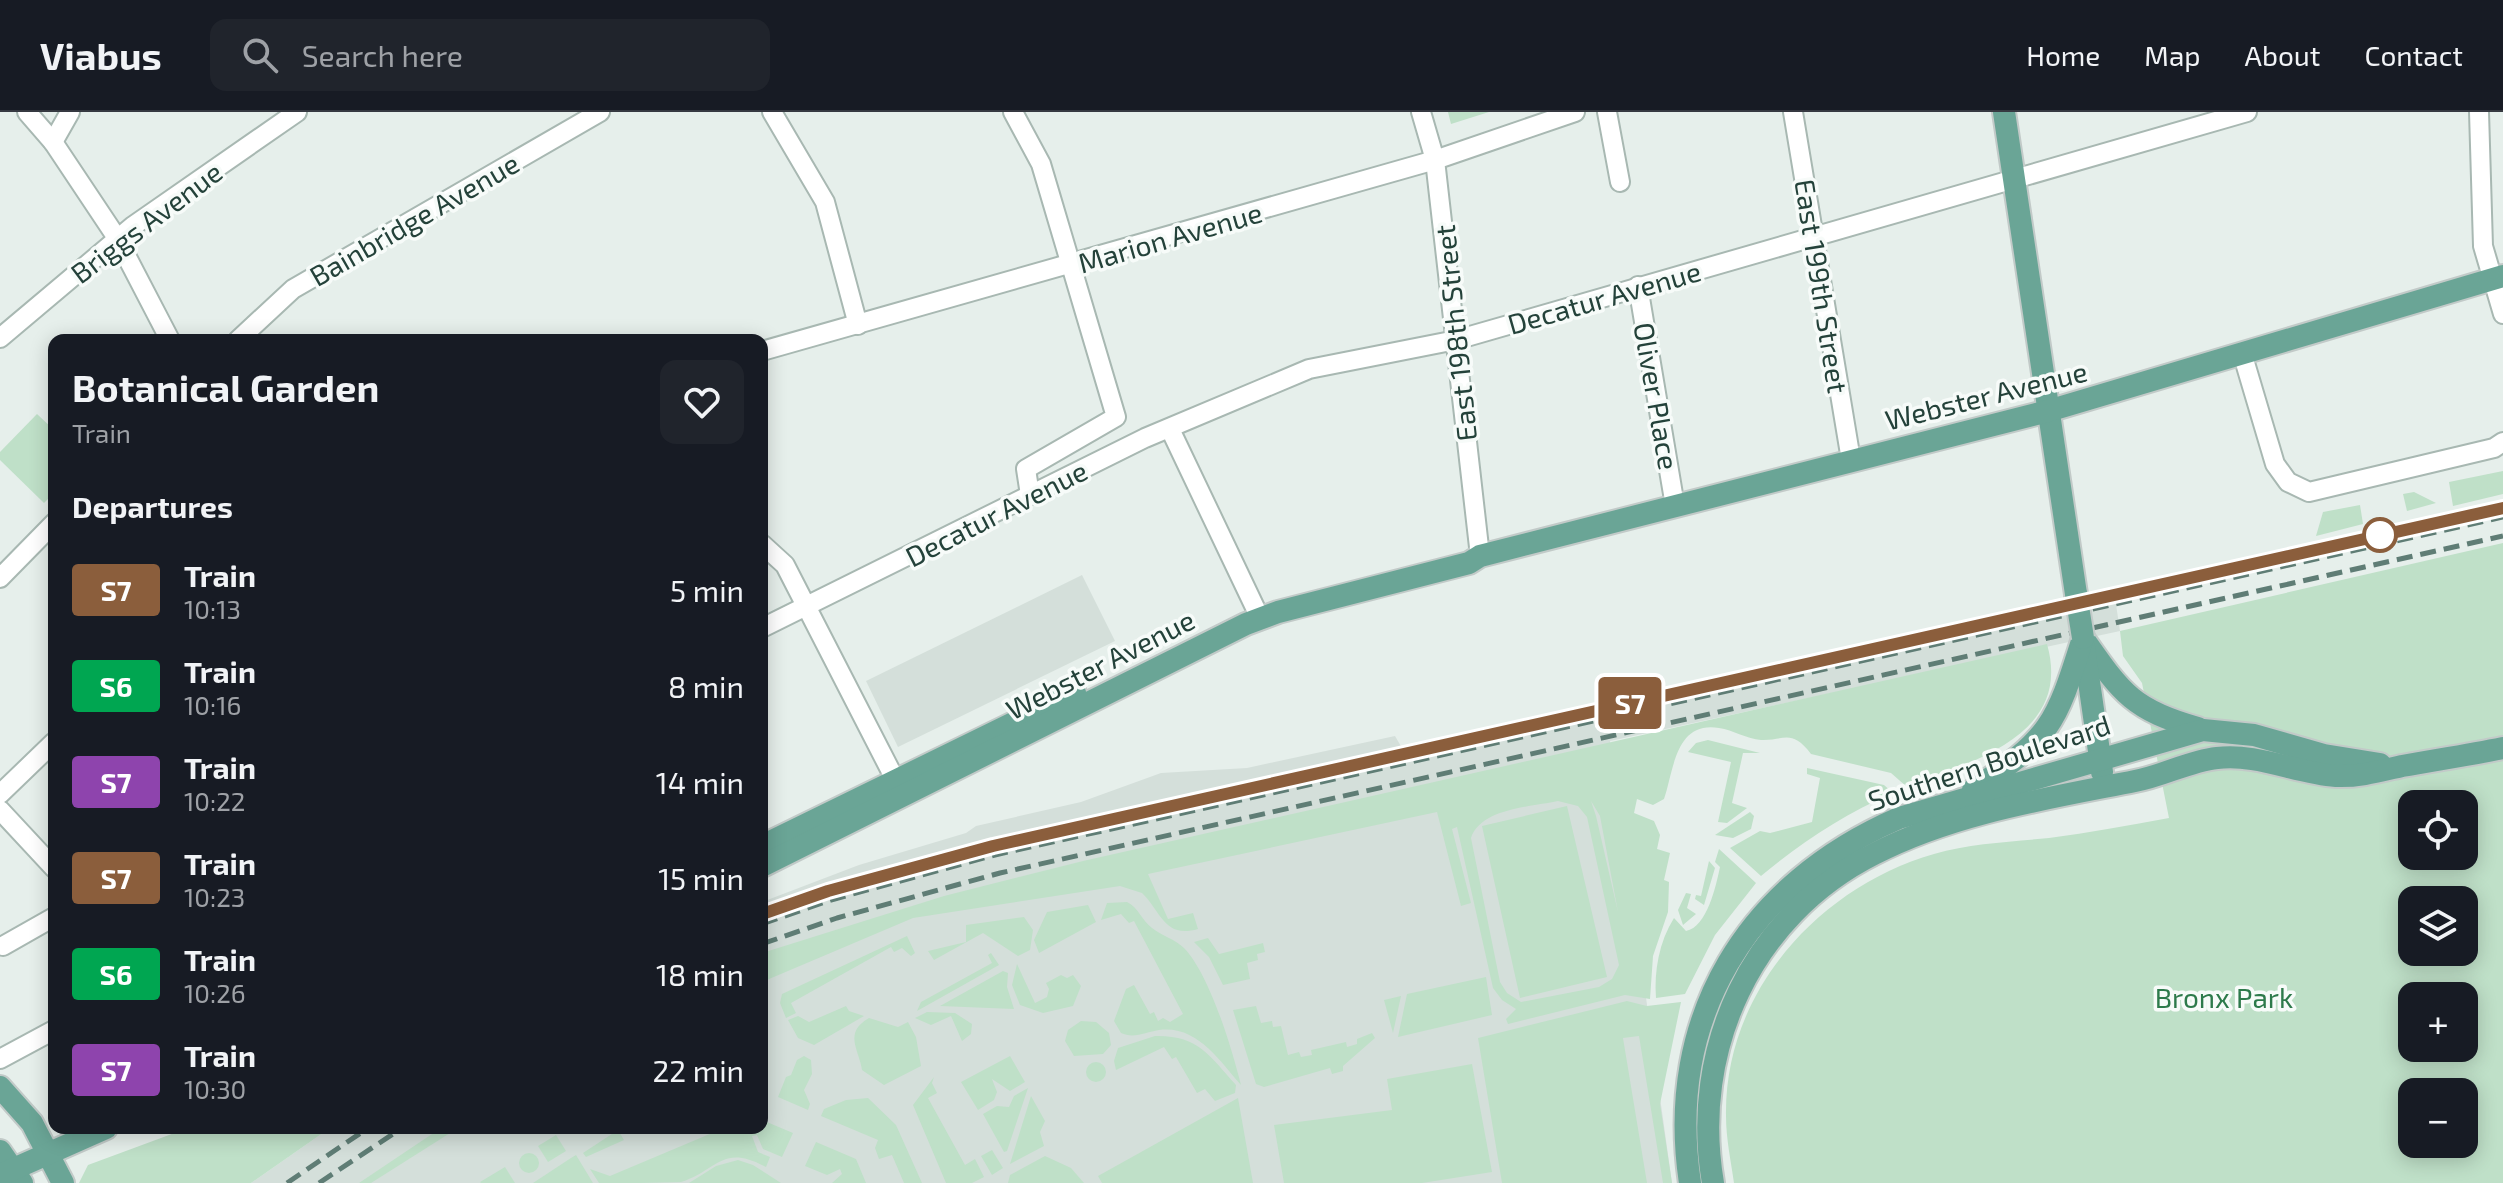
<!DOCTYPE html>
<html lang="en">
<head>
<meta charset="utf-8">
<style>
	:root { --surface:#171b24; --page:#20242c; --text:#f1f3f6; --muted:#9ea1a6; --line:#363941 }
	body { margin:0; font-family:"Exo 2",sans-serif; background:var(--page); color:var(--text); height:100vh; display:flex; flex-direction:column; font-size:30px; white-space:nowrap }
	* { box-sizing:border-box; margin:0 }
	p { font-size:26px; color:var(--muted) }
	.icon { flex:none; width:44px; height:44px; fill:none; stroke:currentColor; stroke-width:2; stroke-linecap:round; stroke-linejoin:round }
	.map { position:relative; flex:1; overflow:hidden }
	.panel { position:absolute; left:48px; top:222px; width:720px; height:800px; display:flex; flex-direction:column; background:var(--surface); border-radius:16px; box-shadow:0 4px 20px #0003 }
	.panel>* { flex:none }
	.badge { padding:0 16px; border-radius:6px; font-size:28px; line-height:52px }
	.fabs { position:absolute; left:2398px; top:678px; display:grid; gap:16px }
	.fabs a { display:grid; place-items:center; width:80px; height:80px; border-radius:16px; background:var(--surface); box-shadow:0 4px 20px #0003; font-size:40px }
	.map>.badge { position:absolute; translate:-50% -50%; box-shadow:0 0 0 4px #fff }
	h2 { padding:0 24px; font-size:30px; line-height:72px }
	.round { display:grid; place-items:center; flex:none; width:84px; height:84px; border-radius:16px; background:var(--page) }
	.head { display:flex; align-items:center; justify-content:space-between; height:136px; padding:0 24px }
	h1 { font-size:38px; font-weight:700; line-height:60px }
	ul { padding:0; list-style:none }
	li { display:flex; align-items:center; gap:24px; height:96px; padding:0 24px }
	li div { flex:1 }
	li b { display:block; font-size:30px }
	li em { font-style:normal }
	li .badge { min-width:88px; font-weight:700; text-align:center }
	header { display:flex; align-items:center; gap:48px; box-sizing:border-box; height:112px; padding:0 40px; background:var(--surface); border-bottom:2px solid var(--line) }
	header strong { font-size:38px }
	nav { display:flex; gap:44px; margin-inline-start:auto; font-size:28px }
	.search { width:560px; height:72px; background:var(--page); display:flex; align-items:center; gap:20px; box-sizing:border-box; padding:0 28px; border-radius:16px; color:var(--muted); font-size:30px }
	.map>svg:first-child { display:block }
</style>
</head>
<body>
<header>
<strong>Viabus</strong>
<div class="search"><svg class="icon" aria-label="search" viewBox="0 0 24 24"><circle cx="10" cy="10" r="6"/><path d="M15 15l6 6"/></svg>Search here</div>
<nav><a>Home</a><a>Map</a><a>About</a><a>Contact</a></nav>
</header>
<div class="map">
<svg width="2503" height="1071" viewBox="0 0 2503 1071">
	<rect width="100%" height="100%" fill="#e6efeb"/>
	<g fill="#d4dfda">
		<polygon points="1082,463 1115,529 898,635 866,569"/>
		<polygon points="2114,479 2120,519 1610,629 1672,1071 251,1071 330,1016 762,1016 762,790 859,753 966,721 976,714 1081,690 1161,661 1247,656 1395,624 1402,636"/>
	</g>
	<g fill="#bfe0c8" fill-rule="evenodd">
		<polygon points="1448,0 1489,0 1451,12"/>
		<polygon points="37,302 54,318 54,381 44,391 0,348 0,340"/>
		<polygon points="2503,359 2503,382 2453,394 2449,370"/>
		<polygon points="2414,380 2436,391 2407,399 2403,382"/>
		<polygon points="2360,393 2363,412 2316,424 2323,400"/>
		<path d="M 2503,431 L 2503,1071 L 1734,1071 C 1731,1049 1726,1027 1726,1004 C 1724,880 1819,775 1934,742 C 1971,731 2011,730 2049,726 C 2089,721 2129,713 2169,706 L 2142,571 L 2123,544 L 2120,519 ZM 2412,692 L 2464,692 L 2464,744 L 2412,744 ZM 2412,788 L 2464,788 L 2464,840 L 2412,840 ZM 2412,884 L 2464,884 L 2464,936 L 2412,936 ZM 2412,980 L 2464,980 L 2464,1032 L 2412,1032 Z"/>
		<path d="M 2047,532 C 2073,624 1972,649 1907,675 L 1891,661 L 1811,642 C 1791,616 1784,629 1761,628 C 1747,627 1733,618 1719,616 C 1675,609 1674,658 1664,687 L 1653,693 L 1637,687 L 1634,701 L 1654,709 L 1660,723 L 1657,737 L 1670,741 L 1664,768 L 1669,770 L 1668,800 L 1653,844 L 1650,887 L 1625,883 L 1508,912 L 1506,907 L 1516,897 L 1502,888 L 1493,876 L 1457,715 L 1452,717 L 1471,791 L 1461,794 L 1437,700 L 1148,762 L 1168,807 L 1193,801 L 1198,817 C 1164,827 1161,799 1142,781 L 1120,774 L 913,806 L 762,870 L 762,841 L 944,784 L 1083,749 ZM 1558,689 L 1578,694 L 1587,705 L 1619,853 L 1612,867 L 1599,875 L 1521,890 L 1507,881 L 1500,870 L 1471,726 C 1481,696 1531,695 1558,689 ZM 1591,689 L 1600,704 L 1618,800 L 1596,704 Z"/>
		<polygon points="1708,628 1760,641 1743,641 1732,691 1747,696 1727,711 1718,710 1731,650 1688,640 1696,631"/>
		<path d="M 1807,656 L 1884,673 L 1893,681 C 1843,703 1803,729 1761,764 L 1730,736 L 1760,719 L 1770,721 L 1812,710 L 1820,666 L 1807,662 Z"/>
		<polygon points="1567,694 1607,865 1520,886 1482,714"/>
		<polygon points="1750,700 1754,704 1751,717 1733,726 1715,723"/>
		<path d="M 1719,737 L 1756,771 L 1715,823 L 1685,882 L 1656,886 C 1654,859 1659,830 1674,806 L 1686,819 C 1707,815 1716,774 1720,755 L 1715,750 Z"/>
		<polygon points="1709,749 1715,756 1704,793 1695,787 1696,783 1701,784"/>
		<polygon points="1686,781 1691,782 1687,796 1696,802 1683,813 1678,798"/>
		<path d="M 1127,790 C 1139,796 1142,809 1152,816 C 1162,824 1175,827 1184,836 C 1210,863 1232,937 1241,973 C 1219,948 1197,913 1159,918 C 1146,920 1134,927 1121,921 L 1114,909 L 1126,877 L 1134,873 L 1150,902 L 1154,900 L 1158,909 L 1163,906 L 1170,910 L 1183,902 L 1134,809 L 1129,811 L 1121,802 L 1101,808 L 1107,791 Z"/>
		<polygon points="1088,793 1096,810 1039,841 1034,828 1047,800"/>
		<polygon points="1024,805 1033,818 1030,838 1018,844 983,821 934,848 928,839 966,830 966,813"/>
		<polygon points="907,824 915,841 911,844 902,836 894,840 891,835 791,891 796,901 786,906 780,891 782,882"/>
		<polygon points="1208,826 1219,842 1263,831 1265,840 1257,842 1258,848 1247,851 1250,867 1223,873 1209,845 1194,830"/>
		<polygon points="991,841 999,853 917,899 921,890 992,851 988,843"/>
		<polygon points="1017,852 1035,891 1047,885 1049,877 1046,871 1061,863 1067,866 1073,863 1081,874 1073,894 1043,901 1020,893 1012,873"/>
		<polygon points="1003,859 1008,861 1007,875 1014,897 940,894"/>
		<polygon points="1486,865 1492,903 1398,925 1407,882"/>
		<polygon points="1401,884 1393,921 1384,888"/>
		<polygon points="1627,889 1647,894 1681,890 1660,992 1672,1071 1663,1071 1639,924 1623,926 1647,1071 1502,1071 1478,926"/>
		<polygon points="846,894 849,899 864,904 814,933 798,926 788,908 798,904 809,910"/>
		<polygon points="1256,894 1261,911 1272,909 1273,915 1281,914 1288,943 1299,940 1301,945 1312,943 1311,938 1346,930 1347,935 1357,932 1357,927 1372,921 1375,926 1343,954 1343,959 1332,962 1330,956 1264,975 1256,972 1233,898"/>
		<polygon points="927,900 955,901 972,912 971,922 962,929 951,904 931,913 915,906"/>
		<path d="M 869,906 L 898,915 L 908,910 L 916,925 L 921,954 L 884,973 L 862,958 C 859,937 843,921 869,906 Z"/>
		<polygon points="1081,909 1096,910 1109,921 1111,933 1103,942 1074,944 1065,929 1068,918"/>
		<path d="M 1155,924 C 1198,923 1209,943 1236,973 L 1235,981 L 1215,989 L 1205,977 L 1197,981 L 1176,945 L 1172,947 L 1164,935 L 1116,958 L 1114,949 L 1118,936 Z"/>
		<polygon points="804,944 811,948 812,962 804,978 810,992 808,998 778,985 786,965 791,963 797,948"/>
		<polygon points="1010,944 1025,970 1010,979 992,967 997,980 994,988 978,998 961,970"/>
		<circle cx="1096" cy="960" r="10"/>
		<polygon points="1472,952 1492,1060 1422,1071 1284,1071 1274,1013 1392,998 1387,967"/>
		<polygon points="934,965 932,971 937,981 928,986 965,1053 975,1047 984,1065 972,1071 946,1071 913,993"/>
		<polygon points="1028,976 1007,1039 1004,1040 983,1002 997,994 1009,995 1014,984"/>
		<polygon points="1031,984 1045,1009 1040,1020 1044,1034 1010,1052"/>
		<polygon points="868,986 896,1013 922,1071 904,1071 892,1043 879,1047 875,1036 878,1028 821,1004 824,997 846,988"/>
		<polygon points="1238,986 1253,1071 1102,1071 1098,1064"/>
		<path d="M 762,1008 L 793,1021 L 782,1045 L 763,1037 L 757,1023 L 752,1024 L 758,1040 L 770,1045 L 766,1055 C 722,1031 718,1058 681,1070 C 658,1071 623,1071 599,1071 L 590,1057 L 610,1064 L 724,1016 L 762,1016 Z"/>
		<polygon points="188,1016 330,1016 251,1071 79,1071 88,1053"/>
		<polygon points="441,1016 458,1016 371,1071 359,1071"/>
		<polygon points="618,1018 624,1028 586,1045 583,1041"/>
		<polygon points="556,1023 566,1039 548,1050 538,1034"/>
		<polygon points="816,1030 856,1047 866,1071 832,1071 842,1062 840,1057 827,1063 805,1054"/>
		<polygon points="992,1038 1003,1056 992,1063 981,1044"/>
		<circle cx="529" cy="1051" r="10"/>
		<polygon points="576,1043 593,1071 533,1071 571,1046"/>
		<polygon points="1045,1044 1071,1056 1084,1071 1008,1071 1010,1063"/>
		<polygon points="738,1048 753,1053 781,1071 689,1071 716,1054"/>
		<polygon points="505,1055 515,1071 481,1071 480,1070"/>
	</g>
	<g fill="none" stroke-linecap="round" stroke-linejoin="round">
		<defs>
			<g id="minor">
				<polyline points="27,0 53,30 117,126 170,228"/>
				<polyline points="772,0 825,90 858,213"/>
				<polyline points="1013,0 1041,52 1116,305 1026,357 1030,383"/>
				<polyline points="1421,0 1435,48 1480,444"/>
				<polyline points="1607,0 1620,70"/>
				<polyline points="1793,0 1851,348"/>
				<polyline points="2479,0 2483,134 2503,202"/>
				<polyline points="53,30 70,0"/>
				<polyline points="1638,174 1675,394"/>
				<polyline points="0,226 133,114 297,0"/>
				<polyline points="238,228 293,177 600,0"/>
				<polyline points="762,239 1435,48 1575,0"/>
				<polyline points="2243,244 2275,352 2288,370 2309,380 2494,336 2503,330"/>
				<polyline points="1170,317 1260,506"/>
				<polyline points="762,432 785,453 901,679"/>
				<polyline points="0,466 54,411"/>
				<polyline points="762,516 1145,326 1309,257 1456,228 2247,0"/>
				<polyline points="0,682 54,630"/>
				<polyline points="0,698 54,756"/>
				<polyline points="3,834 54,805"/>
				<polyline points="0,947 54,918"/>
			</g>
			<g id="major">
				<polyline points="2004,0 2076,482"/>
				<path d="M 2083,526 C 2121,580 2132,598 2198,616"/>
				<polyline points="2084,535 2102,660"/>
				<path d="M 1973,678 C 2051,624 2055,615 2083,526"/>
				<polyline points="762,734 1075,581"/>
				<polyline points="762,754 1246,512 1278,500 1469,451 1480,444 2048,299 2503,164"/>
				<polyline points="0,975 32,1011 63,1071"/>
				<polyline points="0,1039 22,1071"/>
				<polyline points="0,1063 106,1016"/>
				<path d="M 1690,1071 C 1665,905 1747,772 1899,706 L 2203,618 L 2254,623 L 2324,643 L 2380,652"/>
				<path d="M 1713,1071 C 1690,938 1751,804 1874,742 C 1953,701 2049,686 2135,669 C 2163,664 2189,649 2217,646 C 2257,641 2296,661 2336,664 C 2359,665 2380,659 2402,654 C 2435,648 2469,643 2503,636"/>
			</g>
		</defs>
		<use href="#minor" stroke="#a8b8b2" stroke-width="22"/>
		<use href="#major" stroke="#c2cac8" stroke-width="26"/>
		<use href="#minor" stroke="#fff" stroke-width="18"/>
		<use href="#major" stroke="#6aa596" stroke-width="22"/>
		<g stroke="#5f7d75" stroke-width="5" stroke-dasharray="16 8" stroke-linecap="butt">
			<polyline points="762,812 831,788 995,743 2503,405"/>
			<polyline points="762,832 837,806 1000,761 2503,424"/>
			<polyline points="287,1071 368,1016"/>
			<polyline points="319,1071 402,1016"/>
		</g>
		<defs>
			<polyline id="major-bridge" points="2076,482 2083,526"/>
		</defs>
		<use href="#major-bridge" stroke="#c2cac8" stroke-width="26" stroke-linecap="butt"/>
		<use href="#major-bridge" stroke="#6aa596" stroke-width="22"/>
	</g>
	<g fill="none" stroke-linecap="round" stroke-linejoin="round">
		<defs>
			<polyline id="line" points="762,802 828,779 993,734 2503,396"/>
		</defs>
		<use href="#line" stroke="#fff" stroke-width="18"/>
		<use href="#line" stroke="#8b5e3c" stroke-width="12"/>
	</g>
	<circle fill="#fff" stroke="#8b5e3c" stroke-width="4" cx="2380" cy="423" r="16"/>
	<g text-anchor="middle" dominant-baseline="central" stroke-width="7" stroke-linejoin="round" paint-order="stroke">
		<g font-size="28" fill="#24423a" stroke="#f7fbf9">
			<text transform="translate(414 107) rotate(-30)">Bainbridge Avenue</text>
			<text transform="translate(146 110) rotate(-37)">Briggs Avenue</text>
			<text transform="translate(1170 125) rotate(-16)">Marion Avenue</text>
			<text transform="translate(1822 174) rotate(81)">East 199th Street</text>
			<text transform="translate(1604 185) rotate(-16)">Decatur Avenue</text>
			<text transform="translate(1455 221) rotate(-96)">East 198th Street</text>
			<text transform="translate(1986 283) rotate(-14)">Webster Avenue</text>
			<text transform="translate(1657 284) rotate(80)">Oliver Place</text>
			<text transform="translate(996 401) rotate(-27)">Decatur Avenue</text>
			<text transform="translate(1100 552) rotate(-27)">Webster Avenue</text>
			<text transform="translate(1989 650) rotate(-18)">Southern Boulevard</text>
		</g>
		<g font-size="28" fill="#2d7a4b" stroke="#f7fbf9">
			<text x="2224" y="885">Bronx Park</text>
		</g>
	</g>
</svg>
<div class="fabs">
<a><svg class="icon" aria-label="locate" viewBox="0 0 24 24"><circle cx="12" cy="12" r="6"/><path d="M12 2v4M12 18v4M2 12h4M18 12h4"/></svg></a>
<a><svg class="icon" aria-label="layers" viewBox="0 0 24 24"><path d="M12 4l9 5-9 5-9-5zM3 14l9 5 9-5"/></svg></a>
<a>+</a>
<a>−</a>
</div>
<b class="badge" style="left:1630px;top:591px;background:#8b5e3c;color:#fff">S7</b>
<section class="panel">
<div class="head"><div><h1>Botanical Garden</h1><p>Train</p></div><a class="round"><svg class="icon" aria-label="heart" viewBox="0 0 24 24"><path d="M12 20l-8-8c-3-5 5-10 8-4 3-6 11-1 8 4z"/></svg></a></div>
<h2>Departures</h2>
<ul>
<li><span class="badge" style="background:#8b5e3c;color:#fff">S7</span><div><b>Train</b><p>10:13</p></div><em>5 min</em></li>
<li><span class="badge" style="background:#00a651;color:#fff">S6</span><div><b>Train</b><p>10:16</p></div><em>8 min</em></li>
<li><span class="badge" style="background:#8e44ad;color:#fff">S7</span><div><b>Train</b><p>10:22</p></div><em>14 min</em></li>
<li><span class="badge" style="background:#8b5e3c;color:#fff">S7</span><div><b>Train</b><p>10:23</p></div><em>15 min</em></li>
<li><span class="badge" style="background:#00a651;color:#fff">S6</span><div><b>Train</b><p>10:26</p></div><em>18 min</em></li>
<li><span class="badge" style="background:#8e44ad;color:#fff">S7</span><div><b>Train</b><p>10:30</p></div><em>22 min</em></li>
</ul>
</section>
</div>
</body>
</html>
